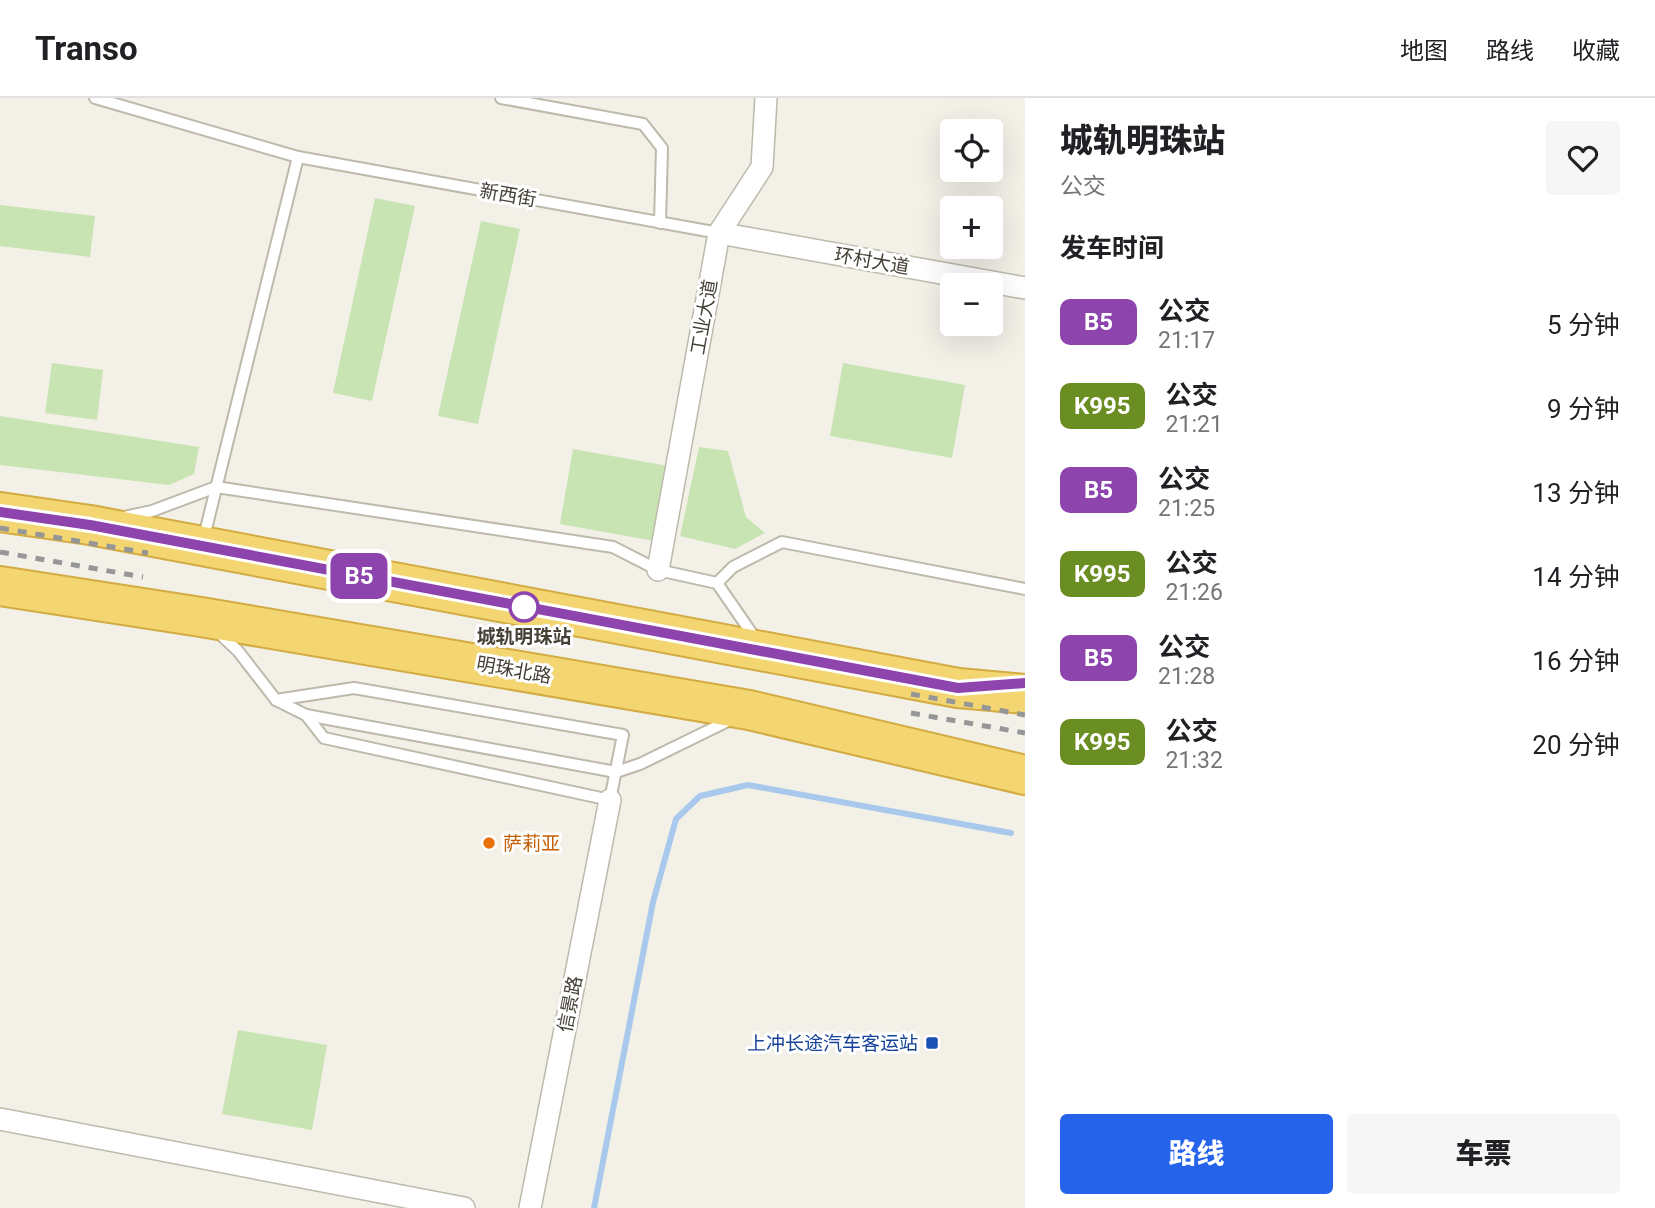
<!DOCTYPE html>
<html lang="zh">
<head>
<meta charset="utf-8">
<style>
	:root { --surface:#fff; --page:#f6f6f6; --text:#202124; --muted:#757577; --line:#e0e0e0; --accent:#2563eb }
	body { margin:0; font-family:Roboto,"Noto Sans SC",sans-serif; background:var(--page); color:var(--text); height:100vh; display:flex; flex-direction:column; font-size:26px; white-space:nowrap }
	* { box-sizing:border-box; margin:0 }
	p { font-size:23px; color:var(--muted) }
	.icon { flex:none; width:38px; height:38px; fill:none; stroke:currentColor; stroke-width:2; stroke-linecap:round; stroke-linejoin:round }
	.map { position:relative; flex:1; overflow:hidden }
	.drawer { display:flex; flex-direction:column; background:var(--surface); width:630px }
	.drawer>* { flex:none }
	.badge { padding:0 14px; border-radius:10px; font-size:24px; line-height:46px }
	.controls { position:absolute; left:940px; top:21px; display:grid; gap:14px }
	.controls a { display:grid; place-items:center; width:63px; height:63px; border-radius:7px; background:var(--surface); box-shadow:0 7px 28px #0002; font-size:35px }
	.map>.badge { position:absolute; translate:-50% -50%; box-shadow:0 0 0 4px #fff }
	h2 { padding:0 35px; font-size:26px; line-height:63px }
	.round { display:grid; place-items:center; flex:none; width:74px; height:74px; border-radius:7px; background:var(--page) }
	.summary { display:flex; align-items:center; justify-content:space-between; height:119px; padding:0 35px }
	h1 { font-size:33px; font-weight:800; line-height:52px }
	.action { display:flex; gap:14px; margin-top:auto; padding:14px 35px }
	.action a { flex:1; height:80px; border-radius:7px; background:var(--accent); color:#fff; font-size:28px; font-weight:800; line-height:80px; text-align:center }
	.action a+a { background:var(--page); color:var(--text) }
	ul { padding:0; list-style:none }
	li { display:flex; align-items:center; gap:21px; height:84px; padding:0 35px }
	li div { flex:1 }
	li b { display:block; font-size:26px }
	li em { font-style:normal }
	li .badge { min-width:77px; font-weight:700; text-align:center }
	header { display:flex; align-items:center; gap:42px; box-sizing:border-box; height:98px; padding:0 35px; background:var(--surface); border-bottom:2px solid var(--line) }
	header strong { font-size:33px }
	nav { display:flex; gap:38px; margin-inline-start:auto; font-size:24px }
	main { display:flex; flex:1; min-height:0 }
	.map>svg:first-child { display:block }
</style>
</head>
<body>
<header>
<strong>Transo</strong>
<nav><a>地图</a><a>路线</a><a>收藏</a></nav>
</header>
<main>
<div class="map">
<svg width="1025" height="1110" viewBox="0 0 1025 1110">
	<rect width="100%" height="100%" fill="#f3f0e8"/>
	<g fill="#c9e4b3">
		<polygon points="375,100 415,108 372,303 333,295"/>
		<polygon points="0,107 95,118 90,159 0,148"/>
		<polygon points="481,123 520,131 478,326 438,318"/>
		<polygon points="52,265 103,272 97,322 45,315"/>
		<polygon points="843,265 965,287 952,360 830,338"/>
		<polygon points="0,318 199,349 194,376 169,387 0,367"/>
		<polygon points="699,349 728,353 746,419 765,435 735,451 680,438"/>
		<polygon points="573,351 668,368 654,443 560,426"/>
		<polygon points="238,932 327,947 312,1032 222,1016"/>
	</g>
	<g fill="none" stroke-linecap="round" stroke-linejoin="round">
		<polyline stroke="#a8c9eb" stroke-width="6" points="594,1110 653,804 676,721 700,698 748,687 1011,735"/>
		<defs>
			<g id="lane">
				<polyline points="95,0 298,59 203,443"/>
				<polyline points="501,0 643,26 662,50 660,125"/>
				<polyline points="298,59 719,135"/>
				<polyline points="124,419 152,413 216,389 613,449 658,472 717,485 757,543"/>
				<polyline points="717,485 733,469 782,444 1025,491"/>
				<polyline points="219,535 238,553 276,602 306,617 616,674 640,666 732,621"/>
				<polyline points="276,602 354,590 623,637 610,702 324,640 306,617"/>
			</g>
			<g id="street">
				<polyline points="719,135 1025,190"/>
				<polyline points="658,472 719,135 762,69 766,0"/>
				<polyline points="0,1021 464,1110"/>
				<polyline points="530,1110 610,702"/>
			</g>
			<g id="highway">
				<polyline points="0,414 90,427 958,590 1025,596"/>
				<polyline points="0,488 201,519 749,612 1025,677"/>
			</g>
		</defs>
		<use href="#lane" stroke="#bdb9ab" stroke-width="14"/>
		<use href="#street" stroke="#bdb9ab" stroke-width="24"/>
		<use href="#highway" stroke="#d2ac42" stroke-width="42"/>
		<use href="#lane" stroke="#fff" stroke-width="10"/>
		<use href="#street" stroke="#fff" stroke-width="21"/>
		<use href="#highway" stroke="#f3d672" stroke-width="38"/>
		<g stroke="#969696" stroke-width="5" stroke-dasharray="9 9" stroke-linecap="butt">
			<polyline points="0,430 148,455"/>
			<polyline points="0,454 143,479"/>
			<polyline points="911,596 1025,617"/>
			<polyline points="911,615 1025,635"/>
		</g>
	</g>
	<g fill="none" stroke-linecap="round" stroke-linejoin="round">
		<defs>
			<polyline id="line" points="0,414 90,427 958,590 1025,585"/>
		</defs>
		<use href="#line" stroke="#fff" stroke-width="16"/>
		<use href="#line" stroke="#8e44ad" stroke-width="10"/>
	</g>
	<circle fill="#fff" stroke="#8e44ad" stroke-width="3.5" cx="524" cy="509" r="14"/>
	<circle fill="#e8710a" stroke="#fff" stroke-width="2.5" cx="489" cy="745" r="7"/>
	<rect fill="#1a4fb4" stroke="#fff" stroke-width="2.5" x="925" y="938" width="14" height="14" rx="3.5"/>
	<g text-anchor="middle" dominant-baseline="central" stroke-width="6" stroke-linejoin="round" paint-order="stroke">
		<g font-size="19" fill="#454137" stroke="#fff">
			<text transform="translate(508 97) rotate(10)">新西街</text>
			<text transform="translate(872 163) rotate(10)">环村大道</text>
			<text transform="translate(704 219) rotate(-80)">工业大道</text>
			<text transform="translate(514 572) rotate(10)">明珠北路</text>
			<text transform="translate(570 906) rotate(-79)">信景路</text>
		</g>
		<g font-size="19" font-weight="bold" fill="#454137" stroke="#fff">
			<text x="524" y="538">城轨明珠站</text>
		</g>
		<g font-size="19" fill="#c56008" stroke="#fff" text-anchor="start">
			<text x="503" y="745">萨莉亚</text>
		</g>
		<g font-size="19" fill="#164399" stroke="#fff" text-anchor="end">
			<text x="918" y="945">上冲长途汽车客运站</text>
		</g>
	</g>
</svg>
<div class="controls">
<a><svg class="icon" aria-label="locate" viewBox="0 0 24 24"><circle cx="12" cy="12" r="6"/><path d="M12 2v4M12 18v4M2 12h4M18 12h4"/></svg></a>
<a>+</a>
<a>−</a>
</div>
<b class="badge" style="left:359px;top:478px;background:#8e44ad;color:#fff">B5</b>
</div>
<section class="drawer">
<div class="summary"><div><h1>城轨明珠站</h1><p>公交</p></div><a class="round"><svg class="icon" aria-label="heart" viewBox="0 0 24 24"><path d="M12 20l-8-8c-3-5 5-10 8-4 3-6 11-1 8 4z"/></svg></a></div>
<h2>发车时间</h2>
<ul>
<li><span class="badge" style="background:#8e44ad;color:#fff">B5</span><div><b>公交</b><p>21:17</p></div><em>5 分钟</em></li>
<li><span class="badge" style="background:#6b8e23;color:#fff">K995</span><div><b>公交</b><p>21:21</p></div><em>9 分钟</em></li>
<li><span class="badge" style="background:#8e44ad;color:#fff">B5</span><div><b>公交</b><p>21:25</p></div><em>13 分钟</em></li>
<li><span class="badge" style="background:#6b8e23;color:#fff">K995</span><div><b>公交</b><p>21:26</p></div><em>14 分钟</em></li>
<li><span class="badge" style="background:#8e44ad;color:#fff">B5</span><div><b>公交</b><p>21:28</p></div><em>16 分钟</em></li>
<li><span class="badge" style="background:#6b8e23;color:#fff">K995</span><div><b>公交</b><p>21:32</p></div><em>20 分钟</em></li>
</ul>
<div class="action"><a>路线</a><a>车票</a></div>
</section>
</main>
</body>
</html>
